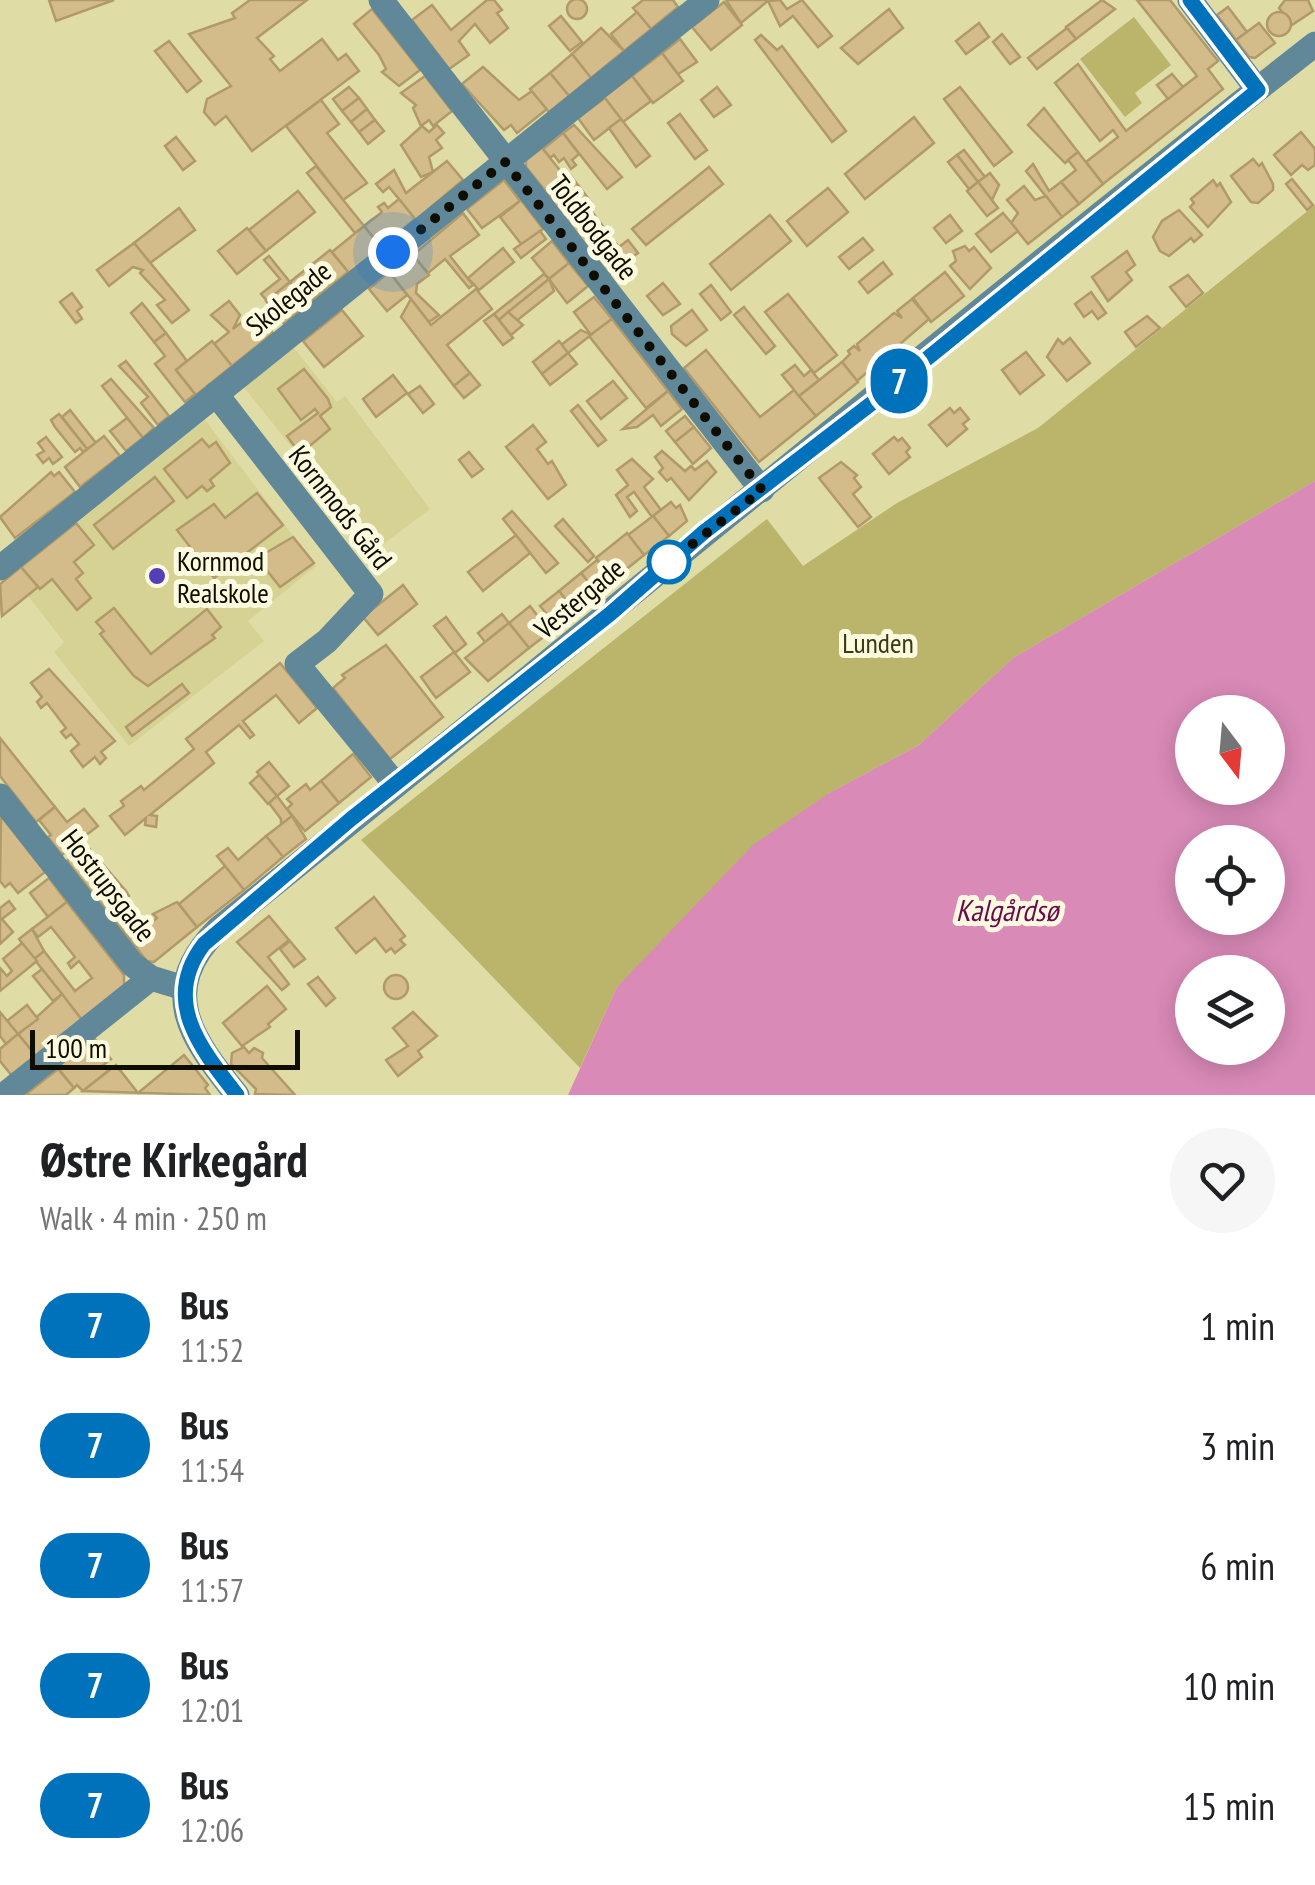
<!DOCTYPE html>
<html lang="en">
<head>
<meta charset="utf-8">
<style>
	:root { --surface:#fff; --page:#f6f6f6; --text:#202124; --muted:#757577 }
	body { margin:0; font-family:"PT Sans Narrow",sans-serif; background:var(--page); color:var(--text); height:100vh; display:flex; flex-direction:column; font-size:38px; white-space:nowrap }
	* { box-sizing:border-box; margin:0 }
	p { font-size:32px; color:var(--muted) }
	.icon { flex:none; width:55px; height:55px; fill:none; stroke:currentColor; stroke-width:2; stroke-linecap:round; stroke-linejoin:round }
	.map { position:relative; height:1095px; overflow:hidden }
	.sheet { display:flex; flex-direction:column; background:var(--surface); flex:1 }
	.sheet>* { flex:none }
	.badge { padding:0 20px; border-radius:32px; font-size:35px; line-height:65px }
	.needle { width:65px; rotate:164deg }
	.controls { position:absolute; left:1175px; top:695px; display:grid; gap:20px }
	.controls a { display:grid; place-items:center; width:110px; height:110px; border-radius:50%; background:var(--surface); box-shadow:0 5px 25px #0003; font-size:50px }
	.scale { position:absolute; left:30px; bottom:25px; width:270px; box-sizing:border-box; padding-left:10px; border:5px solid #0e0d00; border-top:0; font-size:28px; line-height:35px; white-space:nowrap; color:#0e0d00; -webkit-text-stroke:8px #fcfbe0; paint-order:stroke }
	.you { position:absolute; width:50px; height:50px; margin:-25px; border:8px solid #fff; border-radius:50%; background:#1a73e8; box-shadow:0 0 0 15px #1a73e833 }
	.map>.badge { position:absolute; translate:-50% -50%; box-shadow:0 0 0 5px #fff }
	.round { display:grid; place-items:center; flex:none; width:105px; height:105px; border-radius:52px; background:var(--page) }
	.summary { display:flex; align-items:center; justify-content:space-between; height:170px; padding:0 40px }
	h1 { font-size:48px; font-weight:600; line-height:75px }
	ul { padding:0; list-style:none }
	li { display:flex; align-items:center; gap:30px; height:120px; padding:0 40px }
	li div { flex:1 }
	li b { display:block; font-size:38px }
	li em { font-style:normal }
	li .badge { min-width:110px; font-weight:700; text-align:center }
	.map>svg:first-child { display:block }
</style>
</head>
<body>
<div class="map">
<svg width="1315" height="1095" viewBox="0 0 1315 1095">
	<rect width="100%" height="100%" fill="#dfdca5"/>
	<g fill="#d6d294">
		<polygon points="294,348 337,402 345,396 430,509 374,551 243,386"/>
		<polygon points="205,420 316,566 248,621 264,641 129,746 54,652 64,642 28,596 0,614 0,584"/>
	</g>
	<g fill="#bab56b">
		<polygon points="1134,17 1171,65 1135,93 1142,103 1125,117 1080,59"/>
		<polygon points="1315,205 1315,481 1013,658 919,745 829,793 617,987 580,1068 361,840 767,519 803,566 897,503 1038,428"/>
	</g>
	<path fill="#d98ab7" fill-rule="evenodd" d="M 1315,481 L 1315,1095 L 568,1095 L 617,987 L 753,845 L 829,793 L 919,745 L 1013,658 ZM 1192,712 L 1268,712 L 1268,788 L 1192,788 ZM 1192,842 L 1268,842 L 1268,918 L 1192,918 ZM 1192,972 L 1268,972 L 1268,1048 L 1192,1048 Z"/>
	<g fill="#d3bc8a" stroke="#b19a69" stroke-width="2.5">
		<circle cx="577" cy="9" r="10"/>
		<polygon points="49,0 114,0 56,21"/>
		<polygon points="250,0 307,0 257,38 274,56 270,59 280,71 322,39 338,60 346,54 359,71 252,151 226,116 215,125 204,112 207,99 231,86 189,34 235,18 232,13"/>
		<polygon points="487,0 494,0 502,10 497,13 508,28 490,43 475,24 459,41 469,55 449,69 412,20 432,5 451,30"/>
		<polygon points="643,0 673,0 678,7 651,29 633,8"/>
		<polygon points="726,0 769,0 741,23"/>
		<polygon points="780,0 787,9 802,0 832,36 818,47 793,16 780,26 768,1"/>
		<polygon points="1102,0 1115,9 1076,39 1066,27"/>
		<polygon points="1137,0 1170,0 1218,61 1208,69 1223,89 1103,184 1086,162 1118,137 1113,130 1100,141 1055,83 1078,64 1126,131 1197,76"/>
		<polygon points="1285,0 1308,0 1313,11 1292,25 1279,8"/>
		<polygon points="724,2 742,25 711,50 692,27"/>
		<polygon points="1228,7 1247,32 1236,40 1217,15"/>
		<polygon points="372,9 420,70 399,86 382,72 386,69 379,55 354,24"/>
		<polygon points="889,9 903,28 858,64 841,48"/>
		<circle cx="1279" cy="24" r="12"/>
		<polygon points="637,12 651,29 624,51 611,34"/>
		<polygon points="561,16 582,42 570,51 549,26"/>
		<polygon points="979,23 989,37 966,54 956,41"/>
		<polygon points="1259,23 1275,43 1255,58 1249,57 1236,40"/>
		<polygon points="601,28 624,51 591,78 572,54"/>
		<polygon points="1067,28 1076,39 1037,69 1028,58"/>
		<polygon points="1002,34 1020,57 1010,64 993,42"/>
		<polygon points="761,35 777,50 782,46 846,131 832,142 755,40"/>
		<polygon points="680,39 697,62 678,74 662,53"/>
		<polygon points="169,41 201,81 187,92 155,51"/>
		<polygon points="662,53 683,81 653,103 632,76"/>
		<polygon points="572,54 591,78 569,96 550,73"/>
		<polygon points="483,67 519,100 532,91 547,109 517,133 511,125 504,130 462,84"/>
		<polygon points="550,73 569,96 549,112 530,89"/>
		<polygon points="1172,74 1183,87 1168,99 1157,85"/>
		<polygon points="425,76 452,111 433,126 429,120 421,126 413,108 416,105 401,93"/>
		<polygon points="632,76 651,101 623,122 604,97"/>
		<polygon points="349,87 359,98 342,111 333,99"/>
		<polygon points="717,87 731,105 714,117 701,100"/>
		<polygon points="960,87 1012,152 994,166 944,99"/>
		<polygon points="359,98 367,109 351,122 342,111"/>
		<polygon points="605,98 621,119 594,140 578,118"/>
		<polygon points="321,100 339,124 327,133 367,183 343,200 286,126"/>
		<polygon points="1044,108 1078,152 1065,163 1028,125"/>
		<polygon points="367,109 375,120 359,132 351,122"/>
		<polygon points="680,114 707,150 695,159 668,123"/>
		<polygon points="914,117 934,143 865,199 845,174"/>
		<polygon points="621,119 650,156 636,167 609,128"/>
		<polygon points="375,120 384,131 368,144 359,132"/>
		<polygon points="437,125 444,133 436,140 442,148 429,157 433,172 421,177 401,145 422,126 429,132"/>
		<polygon points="574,125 622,177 607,189 563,133"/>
		<polygon points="1301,132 1315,149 1315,165 1308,170 1302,165 1291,175 1274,155"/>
		<polygon points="563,133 579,154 572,160 576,165 571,169 564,158 559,162 554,155 550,158 543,149"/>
		<polygon points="176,137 195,161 183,170 165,146"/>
		<polygon points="542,148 567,179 548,194 526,167 526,160"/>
		<polygon points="964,150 985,177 978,182 957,155"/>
		<polygon points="1078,152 1103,184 1079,204 1061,182 1076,170 1068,160"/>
		<polygon points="957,155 978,182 969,189 948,162"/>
		<polygon points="1253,159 1259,166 1262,163 1273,184 1273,190 1258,203 1251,202 1231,176"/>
		<polygon points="447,161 463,180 416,220 389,187 383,192 376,184 394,170 406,193"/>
		<polygon points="1033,164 1049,191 1061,182 1079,204 1062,217 1026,171"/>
		<polygon points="316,166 364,226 355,233 307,173"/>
		<polygon points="709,167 723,184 646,245 632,229"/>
		<polygon points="990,173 999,185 992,200 978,182"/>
		<polygon points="571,176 591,202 563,219 548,194"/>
		<polygon points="1292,179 1313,205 1307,210 1286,184"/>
		<polygon points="504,180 520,201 482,228 467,209"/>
		<polygon points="1213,180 1217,186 1220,183 1231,202 1208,227 1190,207 1194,203 1191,199"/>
		<polygon points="978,182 998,208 987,216 967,191"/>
		<polygon points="1024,186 1035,200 1046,196 1062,217 1028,244 1011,223 1018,213 1007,200"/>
		<polygon points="828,188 848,212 807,246 787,221"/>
		<polygon points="298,191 315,212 266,251 249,230"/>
		<polygon points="399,199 415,219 381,247 364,226 382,212 378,207 384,203 388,208"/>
		<polygon points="521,200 543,229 522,245 500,217"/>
		<polygon points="587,205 611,237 591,252 567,220"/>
		<polygon points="179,208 195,230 150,263 134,243"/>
		<polygon points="1179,210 1202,235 1194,242 1191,238 1169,256 1160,251 1153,237 1162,221"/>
		<polygon points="463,213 479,235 450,256 473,285 469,288 445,259 428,273 413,255"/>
		<polygon points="1003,213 1018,231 991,252 976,234"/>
		<polygon points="770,215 791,241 731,290 710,264"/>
		<polygon points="950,215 962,231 946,243 934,228"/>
		<polygon points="364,226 381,247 349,273 332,252"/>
		<polygon points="247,228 266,251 237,274 218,251"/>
		<polygon points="540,231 546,239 521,258 514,249"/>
		<polygon points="611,237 619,247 628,240 638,253 609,275 591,252"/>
		<polygon points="863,238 873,250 849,269 839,257"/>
		<polygon points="552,241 569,263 549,279 532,258"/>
		<polygon points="134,243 189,310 172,323 157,305 165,300 140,273 143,270 133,267 109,286 97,270"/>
		<polygon points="965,246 969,251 974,247 991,268 970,289 950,266 956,261 953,251"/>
		<polygon points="503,248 514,262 479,290 468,278"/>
		<polygon points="330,250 348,272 308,304 290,282"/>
		<polygon points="1127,251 1135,265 1126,272 1132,280 1108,301 1092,277"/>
		<polygon points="413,255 429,275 417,284 416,293 439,315 429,322 390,273"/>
		<polygon points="269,256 290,282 267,301 261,294 280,279 264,260"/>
		<polygon points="883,262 892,274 868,293 859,282"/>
		<polygon points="569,263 588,286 567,303 549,279"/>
		<polygon points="389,272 407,295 387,311 369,289"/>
		<polygon points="945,272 964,296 931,322 913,298"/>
		<polygon points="544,274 549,279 499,320 494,314"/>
		<polygon points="1188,275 1203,293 1186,307 1170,287"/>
		<polygon points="549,279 554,291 515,322 508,312"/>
		<polygon points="290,282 308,304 284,324 266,301"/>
		<polygon points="663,283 680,304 663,315 647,296"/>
		<polygon points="711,285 731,312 721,320 700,294"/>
		<polygon points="476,289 492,309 447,345 470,373 454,386 401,317 411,299 431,325"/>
		<polygon points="1091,292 1106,313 1098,319 1092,311 1084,317 1075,304"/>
		<polygon points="72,293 82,307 77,311 82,319 76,323 60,302"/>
		<polygon points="788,294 837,355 814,373 765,312"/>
		<polygon points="594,297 612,319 591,335 574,312"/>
		<polygon points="912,299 929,319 857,381 842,362 850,354 848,351 854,346 860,351 857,344 894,313 902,318 897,311"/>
		<polygon points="229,301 240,315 233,329 256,311 273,333 232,366 214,344 229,332 211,315"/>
		<polygon points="142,303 166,333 154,342 131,313"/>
		<polygon points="744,307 775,346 766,354 734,315"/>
		<polygon points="342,310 363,336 324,367 303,341"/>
		<polygon points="692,310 707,330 686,346 672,334 671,326"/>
		<polygon points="508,312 523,325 511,335 499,320"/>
		<polygon points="494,314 513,338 503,345 484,321"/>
		<polygon points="1147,316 1160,328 1136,347 1125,332"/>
		<polygon points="612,319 668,391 646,408 589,336"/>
		<polygon points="581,330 591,335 568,353 561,345"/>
		<polygon points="166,333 187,361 176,370 195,394 185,402 155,364 165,356 154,342"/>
		<polygon points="1070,338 1090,363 1067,381 1047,357 1058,339 1063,344"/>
		<polygon points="212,341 232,366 196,395 176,370"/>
		<polygon points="559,341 568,353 542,374 533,362"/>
		<polygon points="706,350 760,417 794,390 816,416 759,462 684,368"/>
		<polygon points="1026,352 1044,375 1020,394 1002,370"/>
		<polygon points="568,353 577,364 550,385 542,374"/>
		<polygon points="126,361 169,416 158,425 141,403 148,397 119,366"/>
		<polygon points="842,362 858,382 816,416 799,396"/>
		<polygon points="795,365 804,376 811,370 819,380 799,396 782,375"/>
		<polygon points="304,369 328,399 331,407 320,416 330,429 300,454 287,436 318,413 315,409 301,420 278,389"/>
		<polygon points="470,373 480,385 464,398 454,386"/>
		<polygon points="393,375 407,393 376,417 363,399"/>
		<polygon points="111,379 154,428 143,438 102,386"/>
		<polygon points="613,381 627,398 601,419 587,401"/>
		<polygon points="420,386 434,404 423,413 408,394"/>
		<polygon points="668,391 682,409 661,426 653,415 637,427 623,429"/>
		<polygon points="578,405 606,440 598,446 571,411"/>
		<polygon points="950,408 954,413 960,408 969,419 963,424 967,429 947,446 929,425"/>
		<polygon points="70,410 96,443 87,449 62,417"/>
		<polygon points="59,414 87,449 83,452 80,448 75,452 55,427 51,420"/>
		<polygon points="685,416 694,427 675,442 666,431"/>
		<polygon points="127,418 143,438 126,451 110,431"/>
		<polygon points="533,425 546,442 537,449 548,464 552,461 566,485 548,499 506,447"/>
		<polygon points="694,427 711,448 693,464 675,442"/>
		<polygon points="104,436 120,456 80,487 65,467"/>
		<polygon points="46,437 62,457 53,464 49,458 43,463 37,455 44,451 38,443"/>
		<polygon points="894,437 898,441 902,438 910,448 906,452 910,457 889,474 873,454"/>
		<polygon points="202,439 209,447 216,442 230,463 210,480 214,486 207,491 202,486 187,498 164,469"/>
		<polygon points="662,451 685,471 691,466 695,470 707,461 716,472 689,500 671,478 667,481 659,472 663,468 655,457"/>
		<polygon points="469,452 483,469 472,477 459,460"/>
		<polygon points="632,459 653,479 644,487 661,510 652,517 634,492 627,497 637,511 630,517 616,495 628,485 617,470"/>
		<polygon points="841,462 857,475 854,478 861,487 853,494 871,517 858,527 819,478"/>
		<polygon points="51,472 54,476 59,472 75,492 15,538 0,517"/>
		<polygon points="155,477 174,501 113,549 94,525"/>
		<polygon points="257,493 283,525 214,578 177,530 214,504 225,518"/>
		<polygon points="671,502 676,508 680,505 687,521 669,536 653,516"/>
		<polygon points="512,511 558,563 546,573 503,519"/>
		<polygon points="653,516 669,536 644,555 628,535"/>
		<polygon points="563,519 594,556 588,562 555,526"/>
		<polygon points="76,523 94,545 74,562 83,573 76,579 91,598 77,610 52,579 40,589 21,567"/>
		<polygon points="627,533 644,555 613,580 596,558"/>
		<polygon points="516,535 530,553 483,591 468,572"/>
		<polygon points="293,537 314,563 280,587 257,558"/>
		<polygon points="597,560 613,580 597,593 581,573"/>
		<polygon points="21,567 38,587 2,616 0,584"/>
		<polygon points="581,573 597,593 575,611 559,591"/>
		<polygon points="403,585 417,604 378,635 363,617"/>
		<polygon points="559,591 575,611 556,625 540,606"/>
		<polygon points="530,606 550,632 529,648 509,623"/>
		<polygon points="114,608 151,654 207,609 221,627 212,635 215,638 148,686 134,676 100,634 104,631 96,622"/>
		<polygon points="502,614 509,623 485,642 478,633"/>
		<polygon points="446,617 466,644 455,653 434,626"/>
		<polygon points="509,623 529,648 488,681 465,658"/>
		<polygon points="386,645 443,717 390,759 333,688 345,678 342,675"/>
		<polygon points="454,652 470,672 436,698 421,677"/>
		<polygon points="280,663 317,708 299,723 276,695 243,721 254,735 250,738 239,725 206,752 214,763 150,815 157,816 156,827 145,825 146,818 125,835 110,816 124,806 121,801 141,786 144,790 194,749 186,739"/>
		<polygon points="49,669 115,741 101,752 106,758 100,764 95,757 83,767 71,751 79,744 71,734 66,738 61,732 66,728 47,703 41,708 37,702 42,697 31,683"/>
		<polygon points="182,684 189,693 132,736 126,727"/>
		<polygon points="0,738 55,807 36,822 0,776"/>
		<polygon points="353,754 371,777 339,803 321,781"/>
		<polygon points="269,762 289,786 277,796 257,772"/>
		<polygon points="259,775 277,796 268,804 250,783"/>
		<polygon points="321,781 339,803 305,831 287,809 292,804 287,799 306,784 310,790"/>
		<polygon points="277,796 292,816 281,825 281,819 269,803"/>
		<polygon points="55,807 67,822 84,809 98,826 81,839 126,891 129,896 125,900 146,927 157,918 153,914 177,902 197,927 154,962 147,961 67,861 73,856 67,850 62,855 48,837 51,835 39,820"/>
		<polygon points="1,816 45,872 18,893 10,883 5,887 0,881"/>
		<polygon points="292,816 306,839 283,857 266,836"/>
		<polygon points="266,836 283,857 244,890 217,856 228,848 238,860"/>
		<polygon points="225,866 244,890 197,927 179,904"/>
		<polygon points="49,878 67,902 48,917 30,893"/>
		<polygon points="374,897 405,936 400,940 405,945 395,953 391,948 386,952 375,938 356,953 336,928"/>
		<polygon points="9,901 15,909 2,919 13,932 0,944 0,908"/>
		<polygon points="67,902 124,975 124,985 82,1020 34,959 44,951 75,991 92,978 79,961 71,968 68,963 75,957 51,927 38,937 32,929"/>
		<polygon points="269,916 289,940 268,957 289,984 282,990 237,942"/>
		<polygon points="32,929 44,951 34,959 19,939"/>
		<polygon points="290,941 305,959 294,967 280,949"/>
		<polygon points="22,943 37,961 0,991 0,968 7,976 12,971 3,959"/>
		<polygon points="42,969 62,994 53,1001 33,976"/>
		<circle cx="396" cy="987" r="12"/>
		<polygon points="318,977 335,998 326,1006 308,984"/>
		<polygon points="267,986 286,1009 268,1024 270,1027 242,1046 223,1023"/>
		<polygon points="62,994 82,1020 36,1056 18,1034"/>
		<polygon points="27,1005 38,1019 18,1034 7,1021"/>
		<polygon points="0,1012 18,1034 6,1044 0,1036"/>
		<polygon points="413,1012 437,1036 418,1051 422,1057 398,1076 386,1060 408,1046 393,1028"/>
		<polygon points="18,1034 36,1056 12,1076 0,1061 0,1049"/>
		<polygon points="94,1038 111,1059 103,1065 108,1071 83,1091 77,1085 74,1088 57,1067"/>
		<polygon points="244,1047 249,1053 254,1048 263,1053 262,1058 295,1095 255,1094 256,1089 231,1064 232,1053"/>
		<polygon points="184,1055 208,1085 205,1088 210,1095 83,1091 116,1065 138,1093"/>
		<polygon points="58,1069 74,1088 66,1095 25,1095"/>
	</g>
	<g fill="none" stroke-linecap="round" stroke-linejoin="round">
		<g stroke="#608898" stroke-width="25">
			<polyline points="381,0 762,490"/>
			<polyline points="1190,0 1257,89"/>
			<polyline points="216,394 371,594 327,641 297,664 396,785"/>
			<polyline points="0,568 707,0"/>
			<polyline points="0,796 133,965 151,978 184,988"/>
			<polyline points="4,1095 151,978"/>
			<path d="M 237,1095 C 191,1038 156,991 218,929 C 585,635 945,334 1315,44"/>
		</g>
	</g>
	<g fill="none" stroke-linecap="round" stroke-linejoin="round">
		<defs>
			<path id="line" d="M 237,1095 C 200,1048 161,1000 204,944 L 351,819 L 610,614 L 704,532 L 876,400 L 1258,90 L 1190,0"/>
		</defs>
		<use href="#line" stroke="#fff" stroke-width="22"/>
		<use href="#line" stroke="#0072bc" stroke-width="15"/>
		<polyline stroke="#0e0d00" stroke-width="10" stroke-dasharray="0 18" points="393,252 505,162 762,490 669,562"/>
	</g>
	<circle fill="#fff" stroke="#0072bc" stroke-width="5" cx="669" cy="562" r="20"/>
	<circle fill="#543fb7" stroke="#fcfbe0" stroke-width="4" cx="157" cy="576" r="10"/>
	<g text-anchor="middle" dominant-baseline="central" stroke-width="10" stroke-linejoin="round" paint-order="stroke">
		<g font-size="28" fill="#0e0d00" stroke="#fcfbe0">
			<text transform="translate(594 227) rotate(52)">Toldbodgade</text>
			<text transform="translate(288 298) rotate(-39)">Skolegade</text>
			<text transform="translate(341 507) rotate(52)">Kornmods Gård</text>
			<text transform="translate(579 598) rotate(-40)">Vestergade</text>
			<text transform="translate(109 885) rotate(52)">Hostrupsgade</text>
		</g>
		<g font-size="28" fill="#0e0d00" stroke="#fcfbe0" text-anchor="start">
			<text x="177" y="560">Kornmod<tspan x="177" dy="32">Realskole</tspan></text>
		</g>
		<g font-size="28" fill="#3b3812" stroke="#fcfbe0">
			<text x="878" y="642">Lunden</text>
		</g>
		<g font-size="30" font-style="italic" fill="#6b0b4d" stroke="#fcfbe0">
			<text x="1007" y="909">Kalgårdsø</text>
		</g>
	</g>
</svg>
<div class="controls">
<a><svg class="needle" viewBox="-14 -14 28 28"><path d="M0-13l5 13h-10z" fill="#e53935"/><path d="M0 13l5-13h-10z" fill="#757577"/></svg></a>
<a><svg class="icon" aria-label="locate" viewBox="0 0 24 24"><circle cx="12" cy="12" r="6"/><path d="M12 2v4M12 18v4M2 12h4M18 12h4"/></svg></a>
<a><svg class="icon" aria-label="layers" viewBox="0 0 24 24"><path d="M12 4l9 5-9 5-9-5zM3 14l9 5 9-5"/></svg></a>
</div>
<div class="scale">100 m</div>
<div class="you" style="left:393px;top:252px"></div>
<b class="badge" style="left:899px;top:381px;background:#0072bc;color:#fff">7</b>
</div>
<section class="sheet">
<div class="summary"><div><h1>Østre Kirkegård</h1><p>Walk · 4 min · 250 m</p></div><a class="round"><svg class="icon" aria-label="heart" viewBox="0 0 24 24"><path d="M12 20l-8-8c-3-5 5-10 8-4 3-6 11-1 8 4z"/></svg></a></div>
<ul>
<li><span class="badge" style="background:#0072bc;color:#fff">7</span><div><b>Bus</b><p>11:52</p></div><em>1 min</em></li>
<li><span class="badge" style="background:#0072bc;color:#fff">7</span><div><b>Bus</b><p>11:54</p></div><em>3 min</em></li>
<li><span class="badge" style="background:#0072bc;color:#fff">7</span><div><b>Bus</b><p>11:57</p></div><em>6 min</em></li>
<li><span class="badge" style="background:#0072bc;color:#fff">7</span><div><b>Bus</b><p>12:01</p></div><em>10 min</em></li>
<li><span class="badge" style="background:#0072bc;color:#fff">7</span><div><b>Bus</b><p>12:06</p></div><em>15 min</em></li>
</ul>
</section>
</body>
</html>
